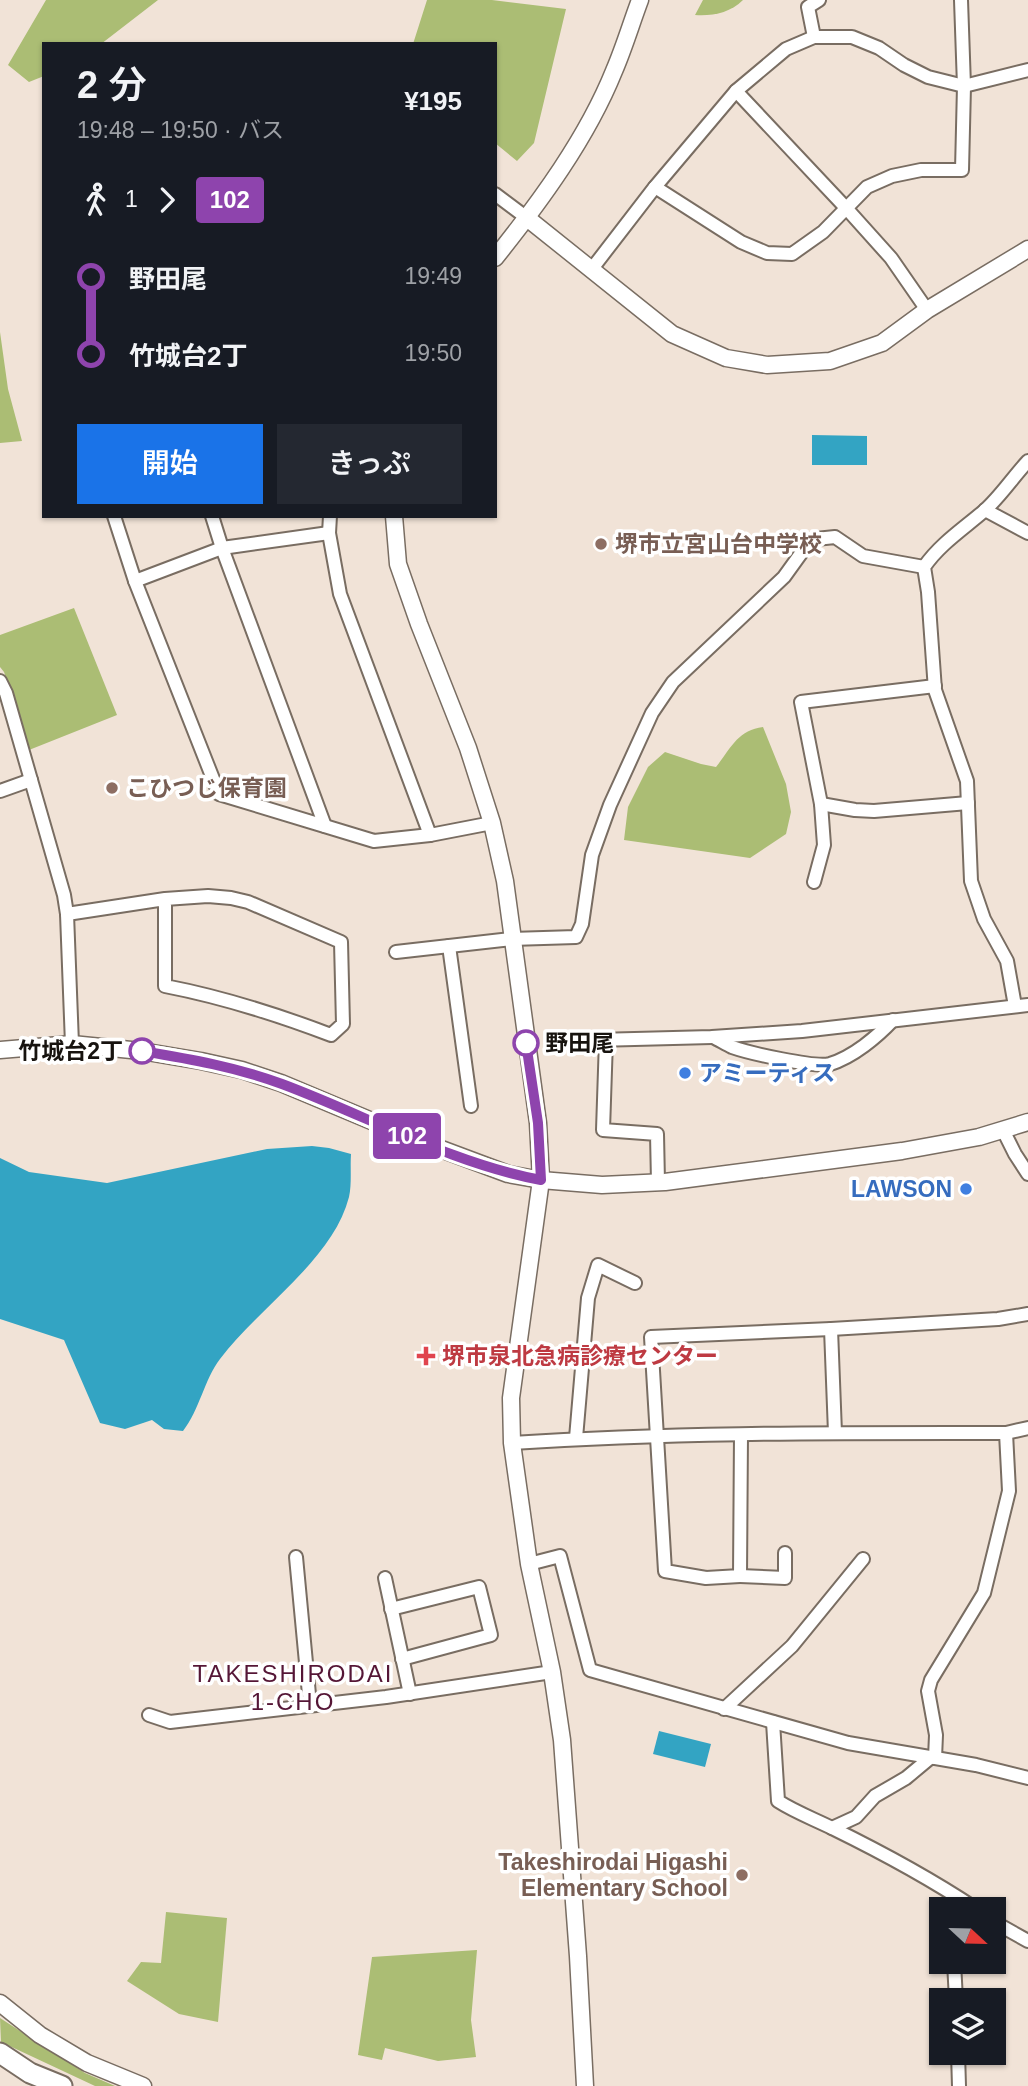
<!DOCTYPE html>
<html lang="ja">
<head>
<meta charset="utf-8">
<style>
	:root { --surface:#171b24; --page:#242831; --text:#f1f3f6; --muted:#9ea1a6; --accent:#1a73e8 }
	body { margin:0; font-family:Helvetica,"Noto Sans JP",sans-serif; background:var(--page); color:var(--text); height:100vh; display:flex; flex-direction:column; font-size:26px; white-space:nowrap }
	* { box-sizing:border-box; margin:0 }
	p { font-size:23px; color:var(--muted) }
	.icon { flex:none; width:38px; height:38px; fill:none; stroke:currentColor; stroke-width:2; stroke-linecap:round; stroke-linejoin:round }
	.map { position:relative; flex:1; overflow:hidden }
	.panel { position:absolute; left:42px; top:42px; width:455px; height:476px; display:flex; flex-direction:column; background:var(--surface); border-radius:0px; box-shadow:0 2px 5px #0004 }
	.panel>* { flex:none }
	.badge { padding:0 14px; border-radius:5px; font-size:24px; line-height:46px }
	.needle { width:46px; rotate:112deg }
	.buttons { position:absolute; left:929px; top:1897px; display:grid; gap:14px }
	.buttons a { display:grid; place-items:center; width:77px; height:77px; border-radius:0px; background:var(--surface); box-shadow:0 2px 5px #0004; font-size:35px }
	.map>.badge { position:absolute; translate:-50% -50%; box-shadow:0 0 0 4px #fff }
	.legs { display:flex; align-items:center; gap:10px; height:77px; padding:0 35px; font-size:23px }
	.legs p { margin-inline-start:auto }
	.summary { display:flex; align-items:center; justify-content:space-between; height:119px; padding:0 35px }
	h1 { font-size:38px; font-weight:600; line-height:52px }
	.action { display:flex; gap:14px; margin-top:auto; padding:14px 35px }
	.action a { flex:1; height:80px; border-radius:0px; background:var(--accent); color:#fff; font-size:28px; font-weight:600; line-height:80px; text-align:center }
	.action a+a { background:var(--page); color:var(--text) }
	ul { padding:0 35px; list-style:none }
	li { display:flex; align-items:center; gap:24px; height:77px; font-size:26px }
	li i { display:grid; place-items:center; width:10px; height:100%; margin:0 9px; background:currentColor }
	li i::after { content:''; width:18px; height:18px; margin:-9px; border:5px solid; border-radius:50%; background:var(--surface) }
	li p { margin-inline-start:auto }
	li:first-child i { background:linear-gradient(#0000 50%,currentColor 0) }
	li:last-child i { background:linear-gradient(currentColor 50%,#0000 0) }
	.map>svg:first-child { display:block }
</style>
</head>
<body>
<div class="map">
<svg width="1028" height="2086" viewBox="0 0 1028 2086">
	<rect width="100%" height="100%" fill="#f1e3d7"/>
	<g fill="#abbd74">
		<polygon points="46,0 158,0 101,44 44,44 44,76 29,82 8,65"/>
		<polygon points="427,0 492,0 566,9 534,143 517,161 495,143 495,44 413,44"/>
		<path d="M 703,0 L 743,0 C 730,13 713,16 695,15 Z"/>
		<polygon points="0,332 8,389 22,441 0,443"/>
		<polygon points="74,608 117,715 29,750 11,692 4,672 0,667 0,635"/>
		<path d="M 763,727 L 786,784 L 791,812 L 786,834 L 750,858 L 624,840 L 628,807 L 648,767 L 665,752 L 701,764 L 716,767 C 731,748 738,730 763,727 Z"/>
		<polygon points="166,1912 227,1918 218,2022 179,2014 127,1981 141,1962 161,1963"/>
		<polygon points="477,1950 471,2020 476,2057 438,2061 385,2048 382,2060 358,2055 372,1957"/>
		<polygon points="0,2018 85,2073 115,2086 95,2086 1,2042"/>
	</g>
	<g fill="#33a4c3">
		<polygon points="812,435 867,436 867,465 812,465"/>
		<path d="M 312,1146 L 329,1148 L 351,1154 C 350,1167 352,1183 349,1197 C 333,1260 258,1308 220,1359 C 204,1380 200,1409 183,1431 L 164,1429 L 152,1420 L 125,1429 L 100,1423 L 64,1340 L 0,1319 L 0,1158 L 29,1172 L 107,1183 L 267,1149 Z"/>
		<polygon points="659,1731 711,1744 705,1767 653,1754"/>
	</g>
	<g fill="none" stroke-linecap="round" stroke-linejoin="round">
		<defs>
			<g id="minor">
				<polyline points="814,37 808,7 819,0"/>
				<polyline points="736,91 847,209 891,258 927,310"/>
				<polyline points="655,187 741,242 767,253 792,254 823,232 867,187 892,176 921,170 962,170 964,86 961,0"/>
				<polyline points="495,194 527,218"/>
				<polyline points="591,270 655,187 736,91 786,49 814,37 852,37 879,48 904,65 928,77 964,86 1028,70"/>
				<polyline points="985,510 1028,533"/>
				<polyline points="114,516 135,581 219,794 374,841 430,835 492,823"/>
				<polyline points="212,516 222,548 325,826"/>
				<polyline points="330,516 329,533 340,594 430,835"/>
				<polyline points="135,581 222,548 329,533"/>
				<polyline points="0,681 6,693 64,895 67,914 72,1044"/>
				<polyline points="0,791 31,780"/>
				<polyline points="821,804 855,810 874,811 968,803"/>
				<polyline points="814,882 824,845 821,804 801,702 935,686"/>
				<path d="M 67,914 L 165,899 L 208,896 L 231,898 L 248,902 L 341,942 L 343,1024 L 331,1035 C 276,1014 222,997 165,986 L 165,899"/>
				<polyline points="449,946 471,1106"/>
				<polyline points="396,952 511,939 576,937 582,924 592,855 610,805 652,713 673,682 784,577 802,552 816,539 835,537 863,556 924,567"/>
				<path d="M 1015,1006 L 1007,961 L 984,919 L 971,881 L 967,781 L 935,690 L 928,592 L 924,567 C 940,544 963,529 984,511 C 1000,497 1013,477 1028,461"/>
				<path d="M 713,1037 C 719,1040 726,1044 732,1047 C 749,1053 815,1068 830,1064 C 853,1057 877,1037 893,1020"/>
				<polyline points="606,1040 603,1130 657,1134 658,1182"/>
				<polyline points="557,1041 712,1037 802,1031 1028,1005"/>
				<polyline points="1003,1130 1015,1154 1028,1174"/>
				<polyline points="831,1329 835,1433"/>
				<polyline points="741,1435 740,1576 706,1578 665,1571 651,1337 831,1329 998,1319 1028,1314"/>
				<polyline points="576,1438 588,1298 598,1265 635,1283"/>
				<path d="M 512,1443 C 676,1432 841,1433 1006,1433 L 1028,1428"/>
				<polyline points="296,1557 310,1705"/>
				<polyline points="529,1564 560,1556 590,1670 848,1743 976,1765 1028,1778"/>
				<polyline points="740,1576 785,1578 785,1553"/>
				<polyline points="385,1578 410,1694"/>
				<polyline points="391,1609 479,1587 491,1635 402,1659"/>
				<polyline points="724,1709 792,1646 863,1559"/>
				<polyline points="149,1715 170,1722 187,1720 386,1697 552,1672"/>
				<path d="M 773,1722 L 778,1801 C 795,1812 814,1819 832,1828 C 881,1852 931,1879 976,1909"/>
				<polyline points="935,1758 936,1735 928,1691 931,1680 984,1593 1009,1491 1006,1433"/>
				<polyline points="832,1828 856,1817 875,1796 906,1778 930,1758"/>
				<polyline points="994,1922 1028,1941"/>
				<polyline points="954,1962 956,2000"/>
				<polyline points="958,2053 959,2086"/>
			</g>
			<g id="tertiary">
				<polyline points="527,218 672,334 726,358 767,365 830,361 882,343 927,310 1028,249"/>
				<path d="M 495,258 C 540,202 587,138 614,71 C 624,48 631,24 640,0"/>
				<polyline points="394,516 398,564 419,624 468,748 492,823 505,881 538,1123 541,1180 511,1398 512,1443 529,1564 552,1672 562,1740 578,1956 585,2086"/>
				<polyline points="0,1050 72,1044 141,1051 201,1061 242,1070 281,1083 417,1140 508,1174 541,1180 602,1185 665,1182 902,1151 979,1137 1028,1122"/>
				<polyline points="0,2003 40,2035 87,2063 143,2086"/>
			</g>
			<polyline id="primary" points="0,2053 30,2073 62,2086"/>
		</defs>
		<use href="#minor" stroke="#796d62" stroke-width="16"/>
		<use href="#tertiary" stroke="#796d62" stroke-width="19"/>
		<use href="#primary" stroke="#796d62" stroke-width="23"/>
		<use href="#minor" stroke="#fff" stroke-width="12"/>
		<use href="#tertiary" stroke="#fff" stroke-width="16"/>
		<use href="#primary" stroke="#fff" stroke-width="19"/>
	</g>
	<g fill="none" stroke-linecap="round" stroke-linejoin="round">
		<defs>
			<path id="line-1" d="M 142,1051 C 190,1059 236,1067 282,1084 C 368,1116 450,1163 541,1180 L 538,1123 L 526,1043"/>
		</defs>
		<use href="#line-1" stroke="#fff" stroke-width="16"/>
		<use href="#line-1" stroke="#8e44ad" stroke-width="10"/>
	</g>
	<g fill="#8d6e63" stroke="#fff" stroke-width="2.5">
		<circle cx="601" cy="544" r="7"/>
		<circle cx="112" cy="788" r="7"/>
		<circle cx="742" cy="1875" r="7"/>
	</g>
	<g fill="#fff" stroke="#8e44ad" stroke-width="3.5">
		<circle cx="526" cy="1043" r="12"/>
		<circle cx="142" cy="1051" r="12"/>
	</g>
	<g fill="#3f7fe0" stroke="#fff" stroke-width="2.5">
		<circle cx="685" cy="1073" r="7"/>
		<circle cx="966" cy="1189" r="7"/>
	</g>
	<path fill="#e0444e" stroke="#fff" stroke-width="2.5" d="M422.5 1345.5h7v7h7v7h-7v7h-7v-7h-7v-7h7z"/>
	<g text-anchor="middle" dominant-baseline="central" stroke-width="7" stroke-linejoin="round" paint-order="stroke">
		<g font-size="23" font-weight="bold" fill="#785e54" stroke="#fff" text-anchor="start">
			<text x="615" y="544">堺市立宮山台中学校</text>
			<text x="126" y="788">こひつじ保育園</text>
			<text x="728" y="1862" text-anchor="end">Takeshirodai Higashi<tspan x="728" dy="26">Elementary School</tspan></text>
		</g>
		<g font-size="23" font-weight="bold" fill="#17130f" stroke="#fff" text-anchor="start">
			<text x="545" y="1043">野田尾</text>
			<text x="123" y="1051" text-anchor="end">竹城台2丁</text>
		</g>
		<g font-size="23" font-weight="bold" fill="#366cbe" stroke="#fff" text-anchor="start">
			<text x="699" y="1073">アミーティス</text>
			<text x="952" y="1189" text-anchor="end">LAWSON</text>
		</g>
		<g font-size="23" font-weight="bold" fill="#be3a42" stroke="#fff" text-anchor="start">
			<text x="442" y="1356">堺市泉北急病診療センター</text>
		</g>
		<g font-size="24" letter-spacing="2" fill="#551636" stroke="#fff">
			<text x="293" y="1673">TAKESHIRODAI<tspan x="293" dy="28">1-CHO</tspan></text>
		</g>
	</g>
</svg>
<div class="buttons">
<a><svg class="needle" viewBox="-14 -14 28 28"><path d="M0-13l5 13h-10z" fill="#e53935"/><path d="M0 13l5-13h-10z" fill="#9ea1a6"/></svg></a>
<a><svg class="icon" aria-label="layers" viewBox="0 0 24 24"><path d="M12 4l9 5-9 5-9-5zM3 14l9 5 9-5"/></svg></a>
</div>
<b class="badge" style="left:407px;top:1136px;background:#8e44ad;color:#fff">102</b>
<section class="panel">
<div class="summary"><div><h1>2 分</h1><p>19:48 – 19:50 · バス</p></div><b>¥195</b></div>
<div class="legs"><svg class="icon" aria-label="walk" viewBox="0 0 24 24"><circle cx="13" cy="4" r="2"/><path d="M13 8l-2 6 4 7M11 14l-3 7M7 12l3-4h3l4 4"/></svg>1<svg class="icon" aria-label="forward" viewBox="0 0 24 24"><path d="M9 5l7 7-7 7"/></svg><b class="badge" style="background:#8e44ad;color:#fff">102</b></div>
<ul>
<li><i style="color:#8e44ad"></i><b>野田尾</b><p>19:49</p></li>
<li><i style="color:#8e44ad"></i><b>竹城台2丁</b><p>19:50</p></li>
</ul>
<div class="action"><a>開始</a><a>きっぷ</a></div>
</section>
</div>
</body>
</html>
